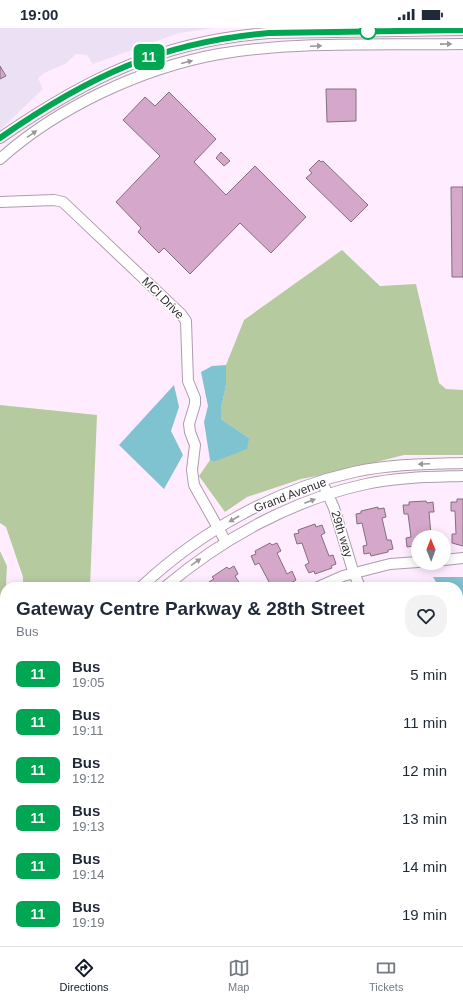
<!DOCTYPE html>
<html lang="en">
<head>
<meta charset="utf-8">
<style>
	:root { --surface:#fff; --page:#f2f2f3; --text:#1f2937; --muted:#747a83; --line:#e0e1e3; --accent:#111827 }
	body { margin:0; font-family:Helvetica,sans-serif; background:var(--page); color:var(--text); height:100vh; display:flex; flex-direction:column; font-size:15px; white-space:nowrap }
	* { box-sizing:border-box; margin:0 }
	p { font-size:13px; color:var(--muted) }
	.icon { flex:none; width:22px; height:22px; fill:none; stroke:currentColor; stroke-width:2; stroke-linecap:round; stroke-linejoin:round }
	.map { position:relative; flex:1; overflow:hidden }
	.side { position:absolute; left:0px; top:554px; width:463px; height:364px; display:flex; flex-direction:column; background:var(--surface); border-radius:16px 16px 0 0; box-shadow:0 2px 10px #0003 }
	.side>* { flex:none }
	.badge { padding:0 8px; border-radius:6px; font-size:14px; line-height:26px }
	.needle { width:26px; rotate:359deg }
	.buttons { position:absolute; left:411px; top:502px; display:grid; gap:8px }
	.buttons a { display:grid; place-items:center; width:40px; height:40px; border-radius:50%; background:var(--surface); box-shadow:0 2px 10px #0003; font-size:20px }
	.map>.badge { position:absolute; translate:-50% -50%; box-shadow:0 0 0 2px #fff }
	.round { display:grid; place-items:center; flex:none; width:42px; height:42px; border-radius:16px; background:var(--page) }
	.headline { display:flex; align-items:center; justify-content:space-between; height:68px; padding:0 16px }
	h1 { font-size:19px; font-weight:600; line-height:30px }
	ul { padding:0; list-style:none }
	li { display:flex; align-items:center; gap:12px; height:48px; padding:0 16px }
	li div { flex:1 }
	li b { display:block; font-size:15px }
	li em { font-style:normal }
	li .badge { min-width:44px; font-weight:700; text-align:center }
	.status { display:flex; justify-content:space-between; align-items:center; height:28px; padding:0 20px; background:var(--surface); direction:ltr }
	.status svg { height:11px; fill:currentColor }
	.tab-bar { display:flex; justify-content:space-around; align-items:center; height:56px; border-top:1px solid var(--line); background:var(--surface); font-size:11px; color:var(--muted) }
	.tab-bar a { display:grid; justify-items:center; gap:2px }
	.tab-bar .on { color:var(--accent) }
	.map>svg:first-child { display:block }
</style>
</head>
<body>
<div class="status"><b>19:00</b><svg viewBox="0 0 49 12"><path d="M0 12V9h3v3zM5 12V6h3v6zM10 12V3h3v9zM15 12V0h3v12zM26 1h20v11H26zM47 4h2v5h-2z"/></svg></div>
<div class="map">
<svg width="463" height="918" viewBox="0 0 463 918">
	<rect width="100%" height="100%" fill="#ffedff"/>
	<g fill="#ece0f4">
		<polygon points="0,0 214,0 179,5 93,36 87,27 76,26 65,36 46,44 38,50 43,61 0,102"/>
		<polygon points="222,913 289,913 283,918 222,918"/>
	</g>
	<g fill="#b6ca9f">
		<polygon points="342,222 380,258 416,256 439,355 446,361 463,362 463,427 404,427 337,444 301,451 247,469 225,484 199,448 210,432 213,434 249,410 221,391 221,381 226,357 226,337 244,292"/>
		<polygon points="0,377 97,387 90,559 23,559 23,549 6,499 0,495"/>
		<polygon points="0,523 7,538 6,557 2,575 0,576"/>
		<polygon points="387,913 420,913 412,918 380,918"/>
	</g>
	<g fill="#7fc2d0">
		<polygon points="226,337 226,357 221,381 221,391 249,410 247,421 213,434 210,432 204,394 208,378 201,344 212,338"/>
		<polygon points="174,357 179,379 171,403 183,427 164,461 119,417"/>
		<polygon points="433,549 463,549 463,654 458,654 458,639 462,629 458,619 458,559 439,559"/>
		<polygon points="458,704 463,704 463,767 458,770"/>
	</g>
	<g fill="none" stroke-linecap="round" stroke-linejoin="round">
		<polyline stroke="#7fc2d0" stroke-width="2" points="0,680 5,680"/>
	</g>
	<g fill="#d5a7ca" stroke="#826f7d">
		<polygon points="0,38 6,48 0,51"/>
		<polygon points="326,61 356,61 356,93 327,94"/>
		<polygon points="169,64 216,111 194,134 226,167 255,138 306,189 271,225 240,195 190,246 164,220 159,225 138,204 141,200 116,174 160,128 123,92 145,69 155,78"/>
		<polygon points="221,124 230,133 224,138 216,130"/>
		<polygon points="319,132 321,134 323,133 368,177 351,194 306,150 312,145 309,142"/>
		<polygon points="451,159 463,159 463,249 452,249"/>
		<polygon points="457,471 463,471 463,518 452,515 452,506 456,506 455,483 451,483 451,474 457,474"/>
		<polygon points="426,473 427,475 433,474 434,484 429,484 431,507 436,507 436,509 418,509 418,520 414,521 414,518 407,519 406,510 411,509 408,486 404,486 403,477 409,477 409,474"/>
		<polygon points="378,479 378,481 384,480 386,489 382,490 387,512 391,512 393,521 388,522 388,524 371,528 370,525 364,526 363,518 367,517 362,495 357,496 356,486 361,485 361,483"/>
		<polygon points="315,496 316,499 322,497 325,505 321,507 329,528 333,527 336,536 331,538 332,540 315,546 314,543 309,545 305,537 309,535 302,515 297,516 294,506 299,505 298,502"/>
		<polygon points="270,515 272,517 277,515 281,523 277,525 287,546 292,543 296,552 291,555 291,557 287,559 267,559 266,557 269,554 259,535 255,537 251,528 256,526 255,523"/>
		<polygon points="234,538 238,546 235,548 242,559 212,559 209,554 214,551 212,549 227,539 229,541"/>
	</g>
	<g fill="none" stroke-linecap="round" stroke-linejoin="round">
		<defs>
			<g id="minor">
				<path d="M 0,110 C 87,50 162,13 269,5 L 463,2"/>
				<path d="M 0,131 C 58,79 142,40 219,26 C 296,13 384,17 463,16"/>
				<polyline points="0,174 54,172 63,174 181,286 186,293 188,353 195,370 195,376 189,396 190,404 195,417 192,442 194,457 226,514"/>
				<polyline points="325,460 334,480 353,543 360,559"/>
				<polyline points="444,532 463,530"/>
				<path d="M 141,559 C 201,503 274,462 354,444 C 390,436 427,436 463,435"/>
				<path d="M 165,559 C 223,510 292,472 366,456 C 398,449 431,449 463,448"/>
				<polyline points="318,559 343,548 390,536 418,534"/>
				<polyline points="0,699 5,695"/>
				<polyline points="0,720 5,716"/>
				<polyline points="458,801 463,798"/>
				<polyline points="289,918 295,913"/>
			</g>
			<g id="highway">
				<polyline points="458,858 463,855"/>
				<polyline points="458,901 463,897"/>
				<polyline points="367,918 374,913"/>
				<polyline points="430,918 438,913"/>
			</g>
		</defs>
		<use href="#minor" stroke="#ac9cac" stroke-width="12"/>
		<use href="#highway" stroke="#ac9cac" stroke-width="17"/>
		<use href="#minor" stroke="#fff" stroke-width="10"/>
		<use href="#highway" stroke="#fff" stroke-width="15"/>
	</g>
	<defs><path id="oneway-solid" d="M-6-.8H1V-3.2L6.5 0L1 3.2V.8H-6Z"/></defs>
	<g fill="#9a969a">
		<use href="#oneway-solid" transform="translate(446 16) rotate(-1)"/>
		<use href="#oneway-solid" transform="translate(316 18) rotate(-2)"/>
		<use href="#oneway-solid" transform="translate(187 34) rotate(-14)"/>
		<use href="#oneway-solid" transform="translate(32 106) rotate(-34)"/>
		<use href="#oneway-solid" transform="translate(424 436) rotate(178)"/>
		<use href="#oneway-solid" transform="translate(310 473) rotate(-21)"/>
		<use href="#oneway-solid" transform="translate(234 491) rotate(150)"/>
		<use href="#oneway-solid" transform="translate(196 534) rotate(-35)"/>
	</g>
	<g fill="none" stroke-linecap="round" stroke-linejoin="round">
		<defs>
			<path id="line" d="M 0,110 C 87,49 161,14 269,5 L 463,2"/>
		</defs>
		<use href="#line" stroke="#fff" stroke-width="9"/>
		<use href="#line" stroke="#00a651" stroke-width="6"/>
	</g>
	<circle fill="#fff" stroke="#00a651" stroke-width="2" cx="368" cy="3" r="8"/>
	<g text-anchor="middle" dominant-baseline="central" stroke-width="3" stroke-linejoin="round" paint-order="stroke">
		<g font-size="12" fill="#352e35" stroke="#fff">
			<text transform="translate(163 270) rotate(45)">MCI Drive</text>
			<text transform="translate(290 467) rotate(-21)">Grand Avenue</text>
			<text transform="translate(342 506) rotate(73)">29th way</text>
		</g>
	</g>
</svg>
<div class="buttons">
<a><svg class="needle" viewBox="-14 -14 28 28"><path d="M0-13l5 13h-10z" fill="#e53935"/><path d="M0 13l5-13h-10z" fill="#747a83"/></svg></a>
</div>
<b class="badge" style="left:149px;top:29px;background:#00a651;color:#fff">11</b>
<section class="side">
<div class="headline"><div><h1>Gateway Centre Parkway &amp; 28th Street</h1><p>Bus</p></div><a class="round"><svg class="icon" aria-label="heart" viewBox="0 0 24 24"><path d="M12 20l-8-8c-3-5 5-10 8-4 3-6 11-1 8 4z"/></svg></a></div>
<ul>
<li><span class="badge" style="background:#00a651;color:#fff">11</span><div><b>Bus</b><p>19:05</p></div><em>5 min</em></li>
<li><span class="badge" style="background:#00a651;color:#fff">11</span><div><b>Bus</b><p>19:11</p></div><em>11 min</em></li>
<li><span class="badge" style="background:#00a651;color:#fff">11</span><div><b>Bus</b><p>19:12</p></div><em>12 min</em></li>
<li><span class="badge" style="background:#00a651;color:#fff">11</span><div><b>Bus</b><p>19:13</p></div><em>13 min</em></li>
<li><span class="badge" style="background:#00a651;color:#fff">11</span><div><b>Bus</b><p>19:14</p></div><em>14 min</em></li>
<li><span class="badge" style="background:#00a651;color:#fff">11</span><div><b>Bus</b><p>19:19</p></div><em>19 min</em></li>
</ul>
</section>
</div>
<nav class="tab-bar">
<a class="on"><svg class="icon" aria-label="directions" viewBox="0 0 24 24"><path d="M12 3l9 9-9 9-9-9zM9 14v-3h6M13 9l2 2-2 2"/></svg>Directions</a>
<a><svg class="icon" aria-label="map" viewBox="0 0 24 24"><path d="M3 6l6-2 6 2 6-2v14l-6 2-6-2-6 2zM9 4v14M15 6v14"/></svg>Map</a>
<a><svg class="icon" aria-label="tickets" viewBox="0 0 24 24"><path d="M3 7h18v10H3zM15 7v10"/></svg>Tickets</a>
</nav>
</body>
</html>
